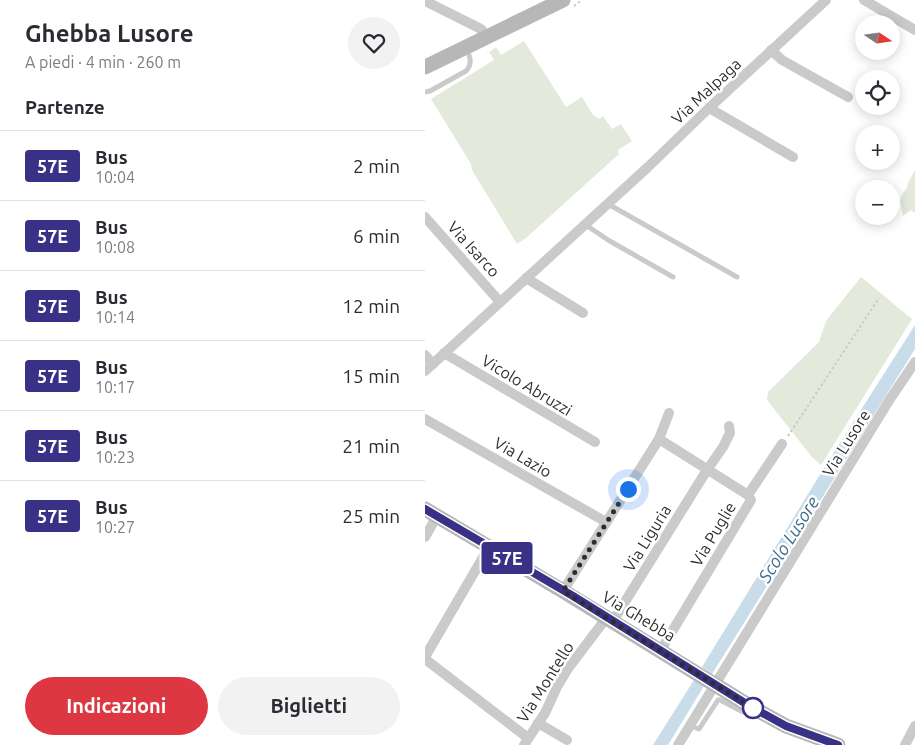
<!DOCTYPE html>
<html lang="it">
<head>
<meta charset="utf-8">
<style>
	:root { --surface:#fff; --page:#f2f2f3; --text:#2b2b33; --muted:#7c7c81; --line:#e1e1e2; --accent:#dd3742 }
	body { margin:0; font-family:Ubuntu,sans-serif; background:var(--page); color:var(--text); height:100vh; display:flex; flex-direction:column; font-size:19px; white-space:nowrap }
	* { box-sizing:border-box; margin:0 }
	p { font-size:16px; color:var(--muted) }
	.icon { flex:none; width:28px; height:28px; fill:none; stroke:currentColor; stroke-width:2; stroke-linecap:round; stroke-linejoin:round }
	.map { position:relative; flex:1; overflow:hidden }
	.sheet { display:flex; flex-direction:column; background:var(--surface); width:425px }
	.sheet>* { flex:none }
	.badge { padding:0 10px; border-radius:4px; font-size:18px; line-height:32px }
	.needle { width:32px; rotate:103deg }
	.fabs { position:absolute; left:430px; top:15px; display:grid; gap:10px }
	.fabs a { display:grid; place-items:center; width:45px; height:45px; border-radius:50%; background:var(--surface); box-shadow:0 2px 12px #0003; font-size:25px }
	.you { position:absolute; width:25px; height:25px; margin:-12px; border:4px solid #fff; border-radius:50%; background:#1a73e8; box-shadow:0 0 0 8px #1a73e833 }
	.map>.badge { position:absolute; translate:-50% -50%; box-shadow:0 0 0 2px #fff }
	h2 { padding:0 25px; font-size:19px; line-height:45px }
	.round { display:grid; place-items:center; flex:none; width:52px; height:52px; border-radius:26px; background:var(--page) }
	.summary { display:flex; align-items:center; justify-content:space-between; height:85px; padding:0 25px }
	h1 { font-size:24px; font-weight:700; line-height:38px }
	.action { display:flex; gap:10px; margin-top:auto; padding:10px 25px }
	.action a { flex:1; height:58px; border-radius:30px; background:var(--accent); color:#fff; font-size:20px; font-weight:700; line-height:58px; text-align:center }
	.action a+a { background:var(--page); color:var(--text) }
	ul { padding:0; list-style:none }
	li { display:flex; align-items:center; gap:15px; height:70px; padding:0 25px; border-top:1px solid var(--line) }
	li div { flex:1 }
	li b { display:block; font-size:19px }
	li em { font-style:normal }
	li .badge { min-width:55px; font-weight:700; text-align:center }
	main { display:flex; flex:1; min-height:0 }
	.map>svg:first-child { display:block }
</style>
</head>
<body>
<main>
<section class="sheet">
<div class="summary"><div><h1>Ghebba Lusore</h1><p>A piedi · 4 min · 260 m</p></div><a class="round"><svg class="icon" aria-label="heart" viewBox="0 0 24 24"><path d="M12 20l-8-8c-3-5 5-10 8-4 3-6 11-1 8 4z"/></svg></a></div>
<h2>Partenze</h2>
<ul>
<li><span class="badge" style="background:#393185;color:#fff">57E</span><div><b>Bus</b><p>10:04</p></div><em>2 min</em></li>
<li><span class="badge" style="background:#393185;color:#fff">57E</span><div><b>Bus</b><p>10:08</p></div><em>6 min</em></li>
<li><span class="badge" style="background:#393185;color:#fff">57E</span><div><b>Bus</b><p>10:14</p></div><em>12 min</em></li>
<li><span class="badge" style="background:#393185;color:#fff">57E</span><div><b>Bus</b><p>10:17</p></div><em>15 min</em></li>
<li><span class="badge" style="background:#393185;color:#fff">57E</span><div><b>Bus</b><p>10:23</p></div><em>21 min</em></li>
<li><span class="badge" style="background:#393185;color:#fff">57E</span><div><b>Bus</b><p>10:27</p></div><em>25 min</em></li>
</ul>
<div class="action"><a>Indicazioni</a><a>Biglietti</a></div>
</section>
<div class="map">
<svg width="490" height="745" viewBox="0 0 490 745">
	<rect width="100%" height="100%" fill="#fff"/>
	<g fill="#e3eadc">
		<polygon points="99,41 141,107 157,97 168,115 174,119 178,116 187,129 196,124 207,141 193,150 194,154 101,238 92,244 47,170 46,164 6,99 69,60 64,52 71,47 76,55"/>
		<polygon points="490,170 490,213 486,210 478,216 475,201 478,193 482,188 483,183"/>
		<polygon points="436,277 487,319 396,465 387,457 342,400 343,392 394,342 401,321"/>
	</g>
	<g fill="#c8dcea">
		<polygon points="490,325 490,349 287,674 277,667 399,468"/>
		<polygon points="269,680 279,686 243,745 228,745"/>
	</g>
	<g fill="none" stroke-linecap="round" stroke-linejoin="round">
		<g stroke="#cacaca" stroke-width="2" stroke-dasharray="2.5 2.5" stroke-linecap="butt">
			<polyline points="149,6 157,0"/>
			<polyline points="363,436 454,298"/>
		</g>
		<g stroke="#cacaca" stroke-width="5">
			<path d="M 0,92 L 5,91 L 41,71 C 48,64 45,56 41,48"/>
			<polyline points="183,204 312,277"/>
			<polyline points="161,225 183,240 248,277"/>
			<polyline points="265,726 274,729 293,700 295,700 318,712 321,707"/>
		</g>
		<g stroke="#cacaca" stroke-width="10">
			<polyline points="439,0 490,30"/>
			<polyline points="0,1 54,28 57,30 61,37"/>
			<polyline points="346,50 357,60 423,97"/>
			<polyline points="284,108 368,157"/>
			<polyline points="0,217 75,302"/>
			<polyline points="101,278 158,313"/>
			<polyline points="19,353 170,442"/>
			<polyline points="0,355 8,364"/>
			<polyline points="0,371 223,167 284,108 401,0"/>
			<polyline points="0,419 181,522"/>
			<polyline points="323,495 357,444"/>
			<polyline points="0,537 12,516"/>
			<polyline points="138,591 234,439"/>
			<polyline points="188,621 282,470 298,447 305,433 304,426"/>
			<polyline points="236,650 326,500 323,495 234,439 244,413"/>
			<polyline points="0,657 64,547"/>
			<polyline points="0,659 103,738"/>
			<polyline points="113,723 142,740"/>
			<polyline points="99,745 120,713 132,687 142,670 182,617"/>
			<polyline points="253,745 465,399 490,362"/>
			<polyline points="480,745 490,726"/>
		</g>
		<g stroke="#b7b7b7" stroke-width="15">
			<polyline points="0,67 138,0"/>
			<polyline points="0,509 138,591 323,705 361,726 413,745"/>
		</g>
	</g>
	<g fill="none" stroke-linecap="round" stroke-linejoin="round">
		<defs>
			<polyline id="line" points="0,509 148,596 323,705 361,726 413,745"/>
		</defs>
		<use href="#line" stroke="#fff" stroke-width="11"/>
		<use href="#line" stroke="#393185" stroke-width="8"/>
		<polyline stroke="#2d2d2d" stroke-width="5" stroke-dasharray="0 9" points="203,489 138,591 328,708"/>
	</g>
	<circle fill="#fff" stroke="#393185" stroke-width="2.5" cx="328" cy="708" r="10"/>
	<g text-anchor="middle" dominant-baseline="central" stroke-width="5" stroke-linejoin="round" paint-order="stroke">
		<g font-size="16" fill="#2d2d2d" stroke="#fff">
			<text transform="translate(281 91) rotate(-43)">Via Malpaga</text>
			<text transform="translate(49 249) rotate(48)">Via Isarco</text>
			<text transform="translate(102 385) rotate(31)">Vicolo Abruzzi</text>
			<text transform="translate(421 443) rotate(-58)">Via Lusore</text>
			<text transform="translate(98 457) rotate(30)">Via Lazio</text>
			<text transform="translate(288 534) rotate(-59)">Via Puglie</text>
			<text transform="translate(222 538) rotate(-58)">Via Liguria</text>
			<text transform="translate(214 616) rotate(31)">Via Ghebba</text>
			<text transform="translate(120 682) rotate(-58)">Via Montello</text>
		</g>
		<g font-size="18" font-style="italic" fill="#3f6d8c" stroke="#fff">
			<text transform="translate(363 539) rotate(-58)">Scolo Lusore</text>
		</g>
	</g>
</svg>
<div class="fabs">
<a><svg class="needle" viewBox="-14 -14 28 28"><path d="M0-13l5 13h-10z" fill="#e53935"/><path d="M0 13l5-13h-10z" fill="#7c7c81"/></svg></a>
<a><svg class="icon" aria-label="locate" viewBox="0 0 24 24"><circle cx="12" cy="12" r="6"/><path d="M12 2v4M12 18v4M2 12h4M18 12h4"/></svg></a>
<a>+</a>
<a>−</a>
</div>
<div class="you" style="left:203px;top:489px"></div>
<b class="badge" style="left:82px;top:558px;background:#393185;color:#fff">57E</b>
</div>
</main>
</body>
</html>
